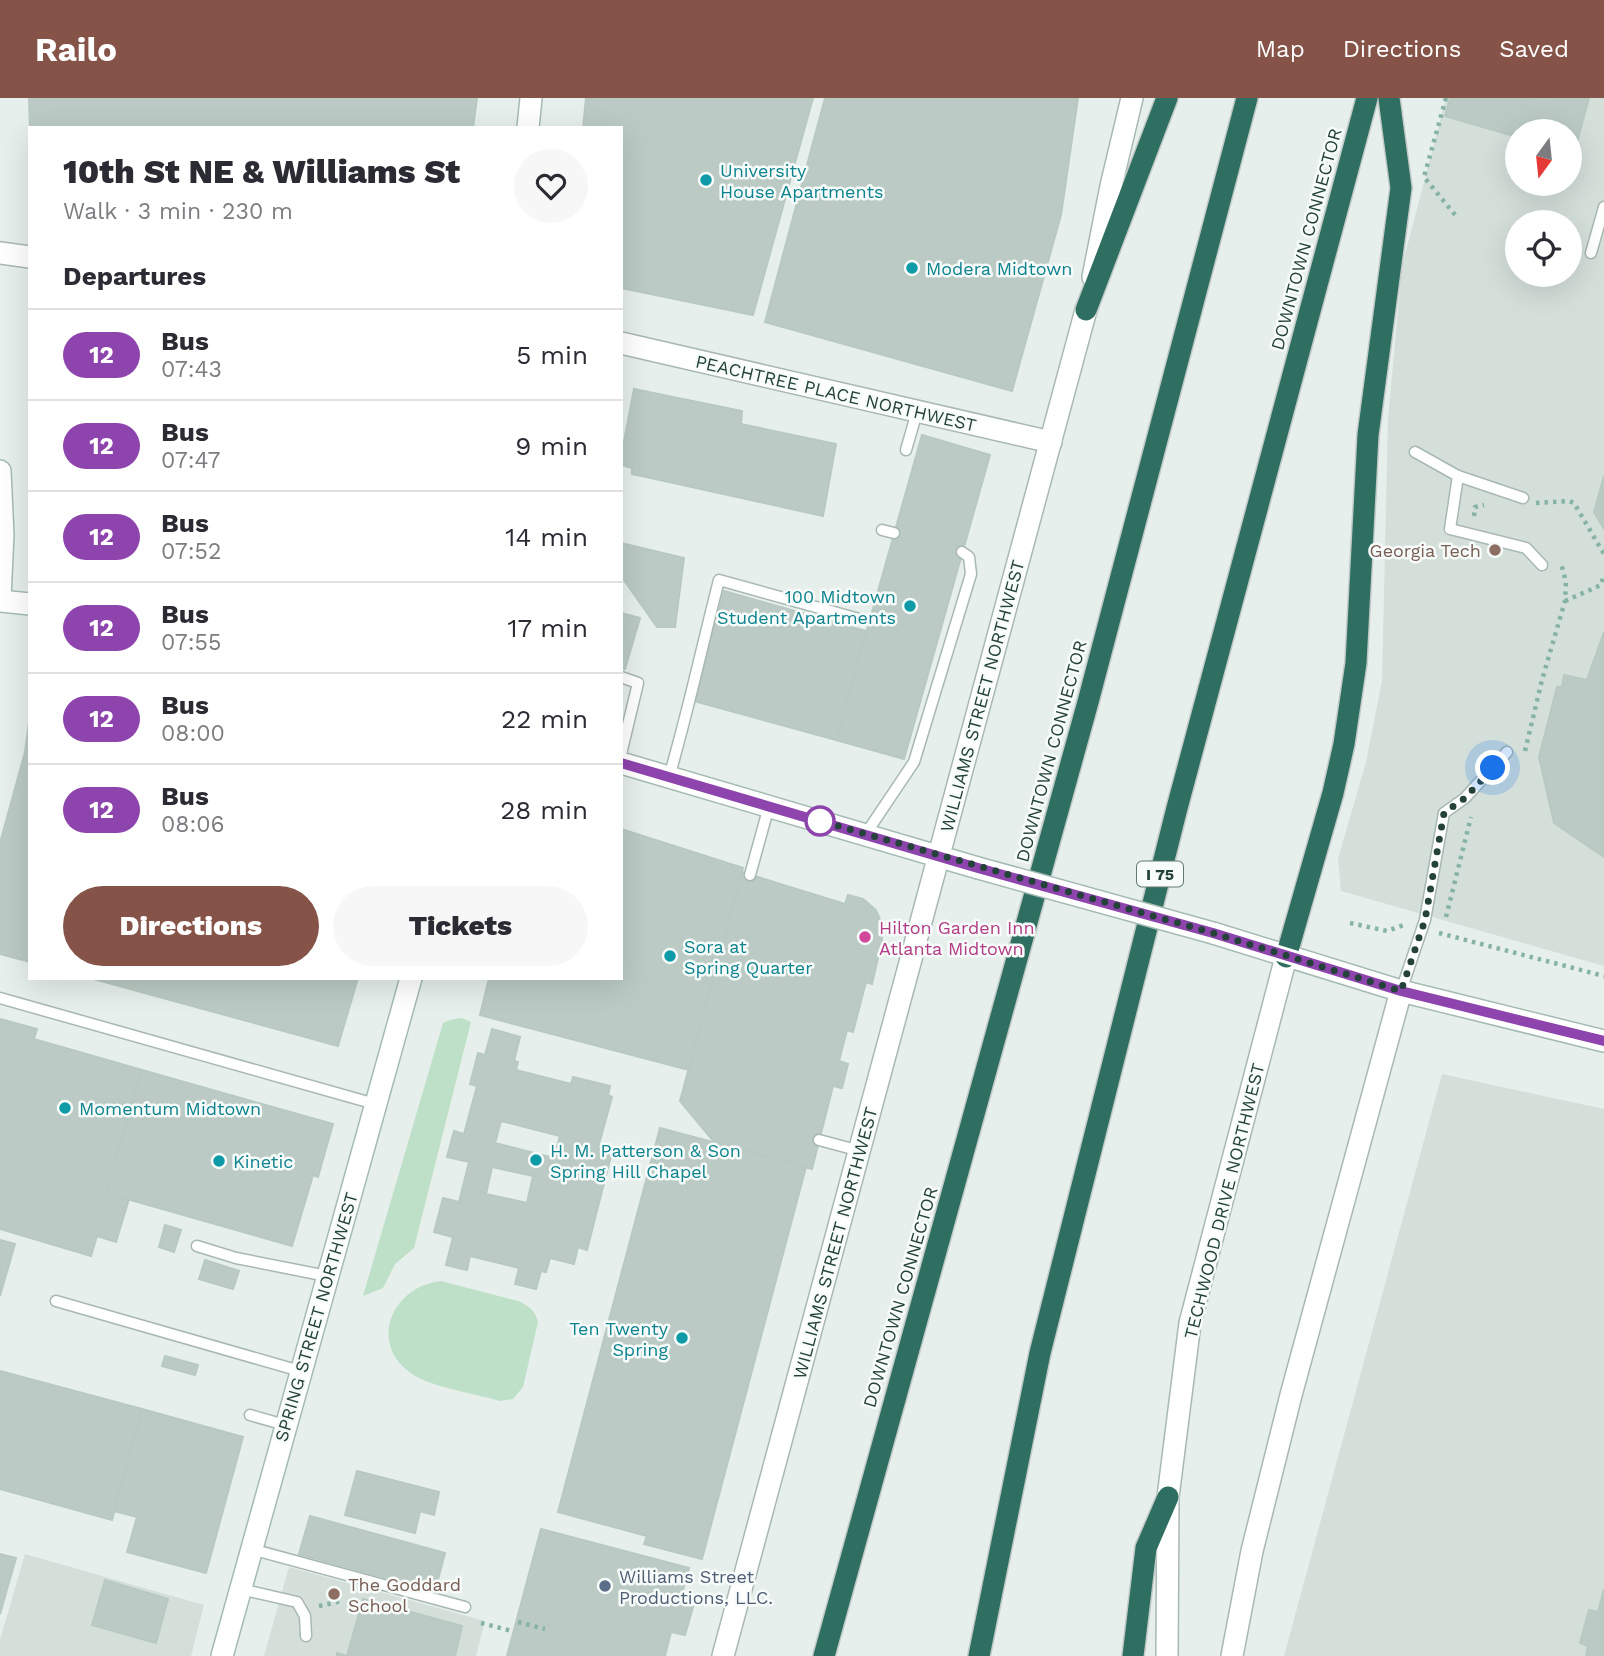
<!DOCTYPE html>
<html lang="en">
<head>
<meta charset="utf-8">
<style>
	:root { --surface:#fff; --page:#f7f7f7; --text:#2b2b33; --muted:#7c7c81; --line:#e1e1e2; --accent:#855347 }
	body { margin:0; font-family:"Work Sans",sans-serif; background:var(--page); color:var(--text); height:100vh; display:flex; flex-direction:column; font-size:26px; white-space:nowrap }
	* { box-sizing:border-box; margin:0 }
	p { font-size:23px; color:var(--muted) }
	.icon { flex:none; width:38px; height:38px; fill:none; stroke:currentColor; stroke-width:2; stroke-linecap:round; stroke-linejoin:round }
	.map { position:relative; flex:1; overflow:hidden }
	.panel { position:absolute; left:28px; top:28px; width:595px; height:854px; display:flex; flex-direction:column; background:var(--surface); border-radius:0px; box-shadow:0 7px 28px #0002 }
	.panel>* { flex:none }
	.badge { padding:0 14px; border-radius:23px; font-size:24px; line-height:46px }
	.needle { width:46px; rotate:195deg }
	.buttons { position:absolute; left:1505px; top:21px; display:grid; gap:14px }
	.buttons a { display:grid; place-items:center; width:77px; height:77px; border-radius:50%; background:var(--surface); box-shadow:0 7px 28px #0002; font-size:35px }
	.you { position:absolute; width:35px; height:35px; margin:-18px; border:5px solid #fff; border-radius:50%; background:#1a73e8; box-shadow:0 0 0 10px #1a73e833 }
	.map>.badge { position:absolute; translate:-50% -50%; box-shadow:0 0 0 4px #fff }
	h2 { padding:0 35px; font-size:26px; line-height:63px }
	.round { display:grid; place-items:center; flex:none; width:74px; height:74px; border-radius:37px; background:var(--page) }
	.headline { display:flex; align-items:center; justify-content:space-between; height:119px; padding:0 35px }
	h1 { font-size:33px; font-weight:800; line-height:52px }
	.primary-button { display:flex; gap:14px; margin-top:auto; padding:14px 35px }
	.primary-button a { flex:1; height:80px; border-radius:42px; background:var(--accent); color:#fff; font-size:28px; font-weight:800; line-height:80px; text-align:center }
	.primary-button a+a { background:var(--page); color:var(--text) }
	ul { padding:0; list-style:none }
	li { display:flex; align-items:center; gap:21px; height:91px; padding:0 35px; border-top:2px solid var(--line) }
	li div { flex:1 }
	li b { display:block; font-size:26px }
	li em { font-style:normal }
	li .badge { min-width:77px; font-weight:700; text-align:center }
	header { display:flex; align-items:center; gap:42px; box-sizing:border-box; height:98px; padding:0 35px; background:var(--accent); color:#fff }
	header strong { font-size:33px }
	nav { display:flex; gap:38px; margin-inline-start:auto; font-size:24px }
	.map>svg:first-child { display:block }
</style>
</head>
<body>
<header>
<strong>Railo</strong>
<nav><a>Map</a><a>Directions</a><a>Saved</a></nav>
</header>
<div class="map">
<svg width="1604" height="1558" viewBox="0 0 1604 1558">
	<rect width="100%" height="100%" fill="#e6efeb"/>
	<g fill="#d4dfda" fill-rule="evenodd">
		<path d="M 1446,0 L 1604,0 L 1604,868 L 1341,793 L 1338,761 L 1366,664 L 1382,583 L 1388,321 L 1402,168 ZM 1517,33 L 1570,33 L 1570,86 L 1517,86 ZM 1517,124 L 1570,124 L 1570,177 L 1517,177 Z"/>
		<polygon points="1442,976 1604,1011 1604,1558 1284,1558"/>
		<polygon points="25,1456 204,1507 191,1558 0,1558 0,1542"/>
		<polygon points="289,1469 485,1523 476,1558 264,1558"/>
	</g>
	<g fill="#bfe0c8">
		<polygon points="462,920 471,924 414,1150 395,1166 383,1190 363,1198 443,925 450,922"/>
		<path d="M 441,1183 L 518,1203 C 529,1208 535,1212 538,1224 L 523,1289 L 513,1301 L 500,1303 C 477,1296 430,1289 412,1276 C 367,1246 392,1188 441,1183 Z"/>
	</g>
	<g fill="#bbcac4" stroke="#b8c9c2" stroke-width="2" fill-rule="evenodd">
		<polygon points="29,0 477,0 473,30 30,30"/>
		<polygon points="586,0 813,0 753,217 621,190 621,30 583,30"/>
		<polygon points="825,0 1078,0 1061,117 1012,293 765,224"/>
		<polygon points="1450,0 1589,0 1574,55 1570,53 1570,33 1517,33 1517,39 1445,18"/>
		<polygon points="634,291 742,313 741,326 836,346 823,418 632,376 632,370 621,367 621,359"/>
		<polygon points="922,337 990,357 904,661 836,642"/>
		<polygon points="1604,378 1604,431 1594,414"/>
		<polygon points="621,445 684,460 675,529 657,529 621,478"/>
		<polygon points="724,493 866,533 836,642 694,603"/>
		<polygon points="621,515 640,520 625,571 621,570"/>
		<polygon points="1604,534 1604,759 1554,725 1539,659 1557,589 1562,589 1564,577 1587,582"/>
		<polygon points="30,617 30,864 0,856 0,745 25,654"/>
		<polygon points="621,731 743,770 689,972 480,917 489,880 621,880"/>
		<polygon points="742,774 845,806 848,797 863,801 876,812 881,824 882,843 872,886 866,884 853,934 847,932 839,963 848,966 842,990 833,988 812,1071 715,1045 680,1003"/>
		<polygon points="90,880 358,880 338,948"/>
		<polygon points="0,921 37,931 34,941 142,972 106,1095 129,1101 116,1144 97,1138 91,1158 0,1131"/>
		<path d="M 492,931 L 520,939 L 514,963 L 518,964 L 516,972 L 571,986 L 573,979 L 610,988 L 608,997 L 612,999 L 598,1050 L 612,1054 L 587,1152 L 578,1149 L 574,1166 L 550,1160 L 546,1174 L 541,1173 L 536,1191 L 515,1186 L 519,1170 L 470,1158 L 467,1172 L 446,1167 L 453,1139 L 434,1134 L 443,1100 L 459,1104 L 469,1064 L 447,1059 L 454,1033 L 464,1036 L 477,988 L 470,986 L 478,955 L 485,957 ZM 501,1023 L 560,1038 L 554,1060 L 495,1045 ZM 492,1069 L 533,1078 L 527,1105 L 486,1096 Z"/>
		<polygon points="142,972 333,1026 318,1079 313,1077 292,1148 106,1095"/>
		<polygon points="660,1030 806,1069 702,1461 644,1446 647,1438 558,1414"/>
		<polygon points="165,1127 181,1132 174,1154 159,1149"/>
		<polygon points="0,1142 15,1146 0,1198"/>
		<polygon points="205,1162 239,1173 233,1191 199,1181"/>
		<polygon points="165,1258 198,1267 195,1277 162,1268"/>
		<polygon points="0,1273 142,1311 112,1422 0,1391"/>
		<polygon points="142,1311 243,1339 206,1475 127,1454 137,1419 114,1413"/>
		<polygon points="357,1373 439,1394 434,1417 420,1413 415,1435 345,1417"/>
		<polygon points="310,1418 445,1455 435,1493 299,1456"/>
		<polygon points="541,1431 689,1470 679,1506 693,1509 685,1537 671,1534 665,1558 507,1558"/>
		<polygon points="0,1456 16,1460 0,1516"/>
		<polygon points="105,1482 168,1501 156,1545 92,1527"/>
		<polygon points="1604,1491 1604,1558 1586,1558 1588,1548 1580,1545 1589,1512 1598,1514"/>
		<polygon points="363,1501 462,1528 455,1558 337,1558 337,1555 347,1558"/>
	</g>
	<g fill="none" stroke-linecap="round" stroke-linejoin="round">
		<defs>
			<g id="service">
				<polyline points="1591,155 1604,109"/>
				<polyline points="906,352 917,314"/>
				<polyline points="1415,354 1458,378 1523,400"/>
				<polyline points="1458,378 1450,431 1526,450 1542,467"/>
				<polyline points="882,432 894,435"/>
				<polyline points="621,579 638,585 621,656"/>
				<path d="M 669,679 C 688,614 702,548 719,482 L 859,521"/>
				<polyline points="865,737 914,664 971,476 969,459 962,454"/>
				<polyline points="750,777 769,708"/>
				<polyline points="1401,893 1425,822 1444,715 1465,700 1507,654"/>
				<polyline points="0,900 375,1006"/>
				<polyline points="819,1042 860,1053"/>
				<polyline points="197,1148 236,1160 327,1178"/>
				<polyline points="56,1203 300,1273"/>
				<polyline points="250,1317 285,1327"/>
				<polyline points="251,1451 465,1509"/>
				<polyline points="240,1491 297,1504 305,1518 306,1538"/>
			</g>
			<g id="minor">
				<polyline points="0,155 30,159"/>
				<polyline points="1093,179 1111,88 1132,0"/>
				<polyline points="621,245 1051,344"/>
			</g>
			<g id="tertiary">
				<polyline points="723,1558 1086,212"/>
				<polyline points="1167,1558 1168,1399 1190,1225 1286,859"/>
				<polyline points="1232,1558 1252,1453 1291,1297 1401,893"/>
			</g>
			<g id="secondary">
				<polyline points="528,30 531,0"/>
				<polyline points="0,373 3,437 0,500"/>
				<polyline points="0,503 30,506"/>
				<polyline points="621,665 978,770"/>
				<polyline points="1213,835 1401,893 1604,943"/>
				<polyline points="222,1558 411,880"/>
			</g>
			<g id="motorway">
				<polyline points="1086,212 1167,0"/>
				<polyline points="1286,859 1333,695 1344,646 1356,565 1368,337 1401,90 1389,0"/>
				<polyline points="824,1558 1088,604 1247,0"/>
				<polyline points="979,1558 1040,1255 1177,710 1367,0"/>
				<polyline points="1133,1558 1146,1450 1168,1399"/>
			</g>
		</defs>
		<use href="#service" stroke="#a8b8b2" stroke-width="13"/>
		<use href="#minor" stroke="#a8b8b2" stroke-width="24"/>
		<use href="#tertiary" stroke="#a8b8b2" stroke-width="24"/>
		<use href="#secondary" stroke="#a4bbb3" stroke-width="24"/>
		<use href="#motorway" stroke="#c2cac8" stroke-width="24"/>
		<g stroke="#86b3a5" stroke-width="4.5" stroke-dasharray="3.5 5" stroke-linecap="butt">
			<polyline points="1446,0 1424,79 1456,118"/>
			<polyline points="1536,405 1569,403 1574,405 1604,456"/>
			<polyline points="1474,418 1475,409 1484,407"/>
			<polyline points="1565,503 1601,487 1604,477"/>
			<polyline points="1525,653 1542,582 1565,503 1566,484 1561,465"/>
			<polyline points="1446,819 1471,719"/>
			<polyline points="1350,825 1387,833 1404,827"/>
			<polyline points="1439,835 1604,878"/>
			<polyline points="319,1508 342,1503"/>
			<polyline points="518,1524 545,1531"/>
			<polyline points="481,1525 512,1533"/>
		</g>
		<use href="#service" stroke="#fff" stroke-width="10"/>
		<use href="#minor" stroke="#fff" stroke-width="21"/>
		<use href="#tertiary" stroke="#fff" stroke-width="21"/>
		<use href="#secondary" stroke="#fff" stroke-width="21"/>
		<use href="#motorway" stroke="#2f6f62" stroke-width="21"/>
		<defs>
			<polyline id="secondary-bridge" points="978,770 1213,835"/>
		</defs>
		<use href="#secondary-bridge" stroke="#a4bbb3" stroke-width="24" stroke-linecap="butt"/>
		<use href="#secondary-bridge" stroke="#fff" stroke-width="21"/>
	</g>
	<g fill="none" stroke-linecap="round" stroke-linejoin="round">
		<defs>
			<polyline id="line" points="621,665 978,770 1213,835 1401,893 1604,943"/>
		</defs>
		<use href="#line" stroke="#fff" stroke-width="16"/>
		<use href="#line" stroke="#8e44ad" stroke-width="10"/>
		<polyline stroke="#24423a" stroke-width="7" stroke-dasharray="0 12.6" points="820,723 817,722 1213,835 1401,893 1425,822 1444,715 1465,700 1493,670"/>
	</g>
	<g fill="#0f9aa8" stroke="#f7fbf9" stroke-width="2.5">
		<circle cx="706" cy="82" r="7"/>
		<circle cx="912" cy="170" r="7"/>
		<circle cx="910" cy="508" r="7"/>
		<circle cx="670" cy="858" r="7"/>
		<circle cx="65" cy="1010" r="7"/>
		<circle cx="536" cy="1062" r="7"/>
		<circle cx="219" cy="1063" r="7"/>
		<circle cx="682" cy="1240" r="7"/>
	</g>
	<g fill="#8d6e63" stroke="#f7fbf9" stroke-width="2.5">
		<circle cx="1495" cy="452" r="7"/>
		<circle cx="334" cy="1496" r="7"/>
	</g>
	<circle fill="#fff" stroke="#8e44ad" stroke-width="3.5" cx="820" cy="723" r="14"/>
	<circle fill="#d1479c" stroke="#f7fbf9" stroke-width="2.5" cx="865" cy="839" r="7"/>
	<circle fill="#5c6f8a" stroke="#f7fbf9" stroke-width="2.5" cx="605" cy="1488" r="7"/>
	<g text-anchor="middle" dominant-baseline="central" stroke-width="5" stroke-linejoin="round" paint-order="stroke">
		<rect fill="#f7fbf9" stroke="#637a73" stroke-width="2" x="1137" y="763.5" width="46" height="25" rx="5"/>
		<g font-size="16" font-weight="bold" fill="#24423a">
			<text x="1160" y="776">I 75</text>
		</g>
		<g font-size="18" fill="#0d838f" stroke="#f7fbf9" text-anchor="start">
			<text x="720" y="72">University<tspan x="720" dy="21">House Apartments</tspan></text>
			<text x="926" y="170">Modera Midtown</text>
			<text x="896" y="498" text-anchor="end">100 Midtown<tspan x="896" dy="21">Student Apartments</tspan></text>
			<text x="684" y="848">Sora at<tspan x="684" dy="21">Spring Quarter</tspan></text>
			<text x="79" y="1010">Momentum Midtown</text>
			<text x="550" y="1052">H. M. Patterson &amp; Son<tspan x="550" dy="21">Spring Hill Chapel</tspan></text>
			<text x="233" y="1063">Kinetic</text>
			<text x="668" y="1230" text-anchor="end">Ten Twenty<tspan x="668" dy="21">Spring</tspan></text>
		</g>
		<g font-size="18" fill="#24423a" stroke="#f7fbf9">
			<text transform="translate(1306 141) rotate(-75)">DOWNTOWN CONNECTOR</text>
			<text transform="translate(836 295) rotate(13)">PEACHTREE PLACE NORTHWEST</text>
			<text transform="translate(982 598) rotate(-75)">WILLIAMS STREET NORTHWEST</text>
			<text transform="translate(1051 653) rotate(-75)">DOWNTOWN CONNECTOR</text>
			<text transform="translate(1224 1103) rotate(-76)">TECHWOOD DRIVE NORTHWEST</text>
			<text transform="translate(835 1145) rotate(-75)">WILLIAMS STREET NORTHWEST</text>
			<text transform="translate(900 1199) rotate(-74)">DOWNTOWN CONNECTOR</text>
			<text transform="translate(316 1219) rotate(-74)">SPRING STREET NORTHWEST</text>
		</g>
		<g font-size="18" fill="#785e54" stroke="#f7fbf9" text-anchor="end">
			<text x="1481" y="452">Georgia Tech</text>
			<text x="348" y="1486" text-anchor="start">The Goddard<tspan x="348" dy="21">School</tspan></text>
		</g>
		<g font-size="18" fill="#b23c85" stroke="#f7fbf9" text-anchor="start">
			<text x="879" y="829">Hilton Garden Inn<tspan x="879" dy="21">Atlanta Midtown</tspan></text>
		</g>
		<g font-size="18" fill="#4e5e75" stroke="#f7fbf9" text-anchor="start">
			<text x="619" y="1478">Williams Street<tspan x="619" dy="21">Productions, LLC.</tspan></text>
		</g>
	</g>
</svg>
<div class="buttons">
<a><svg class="needle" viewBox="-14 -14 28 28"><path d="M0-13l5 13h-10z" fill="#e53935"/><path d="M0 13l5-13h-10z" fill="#7c7c81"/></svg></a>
<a><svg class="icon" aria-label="locate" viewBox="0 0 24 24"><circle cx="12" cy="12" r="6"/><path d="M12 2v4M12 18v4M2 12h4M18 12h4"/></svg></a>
</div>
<div class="you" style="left:1493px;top:670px"></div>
<section class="panel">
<div class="headline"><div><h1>10th St NE &amp; Williams St</h1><p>Walk · 3 min · 230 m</p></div><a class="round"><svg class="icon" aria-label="heart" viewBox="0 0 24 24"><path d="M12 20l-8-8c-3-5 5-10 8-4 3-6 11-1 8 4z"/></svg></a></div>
<h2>Departures</h2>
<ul>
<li><span class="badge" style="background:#8e44ad;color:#fff">12</span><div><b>Bus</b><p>07:43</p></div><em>5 min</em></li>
<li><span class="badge" style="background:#8e44ad;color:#fff">12</span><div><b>Bus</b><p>07:47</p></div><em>9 min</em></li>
<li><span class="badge" style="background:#8e44ad;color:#fff">12</span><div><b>Bus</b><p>07:52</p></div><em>14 min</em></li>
<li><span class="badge" style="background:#8e44ad;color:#fff">12</span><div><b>Bus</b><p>07:55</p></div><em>17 min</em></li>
<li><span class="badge" style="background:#8e44ad;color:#fff">12</span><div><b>Bus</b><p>08:00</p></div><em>22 min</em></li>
<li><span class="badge" style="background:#8e44ad;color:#fff">12</span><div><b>Bus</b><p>08:06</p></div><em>28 min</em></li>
</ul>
<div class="primary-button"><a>Directions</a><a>Tickets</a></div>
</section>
</div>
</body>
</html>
